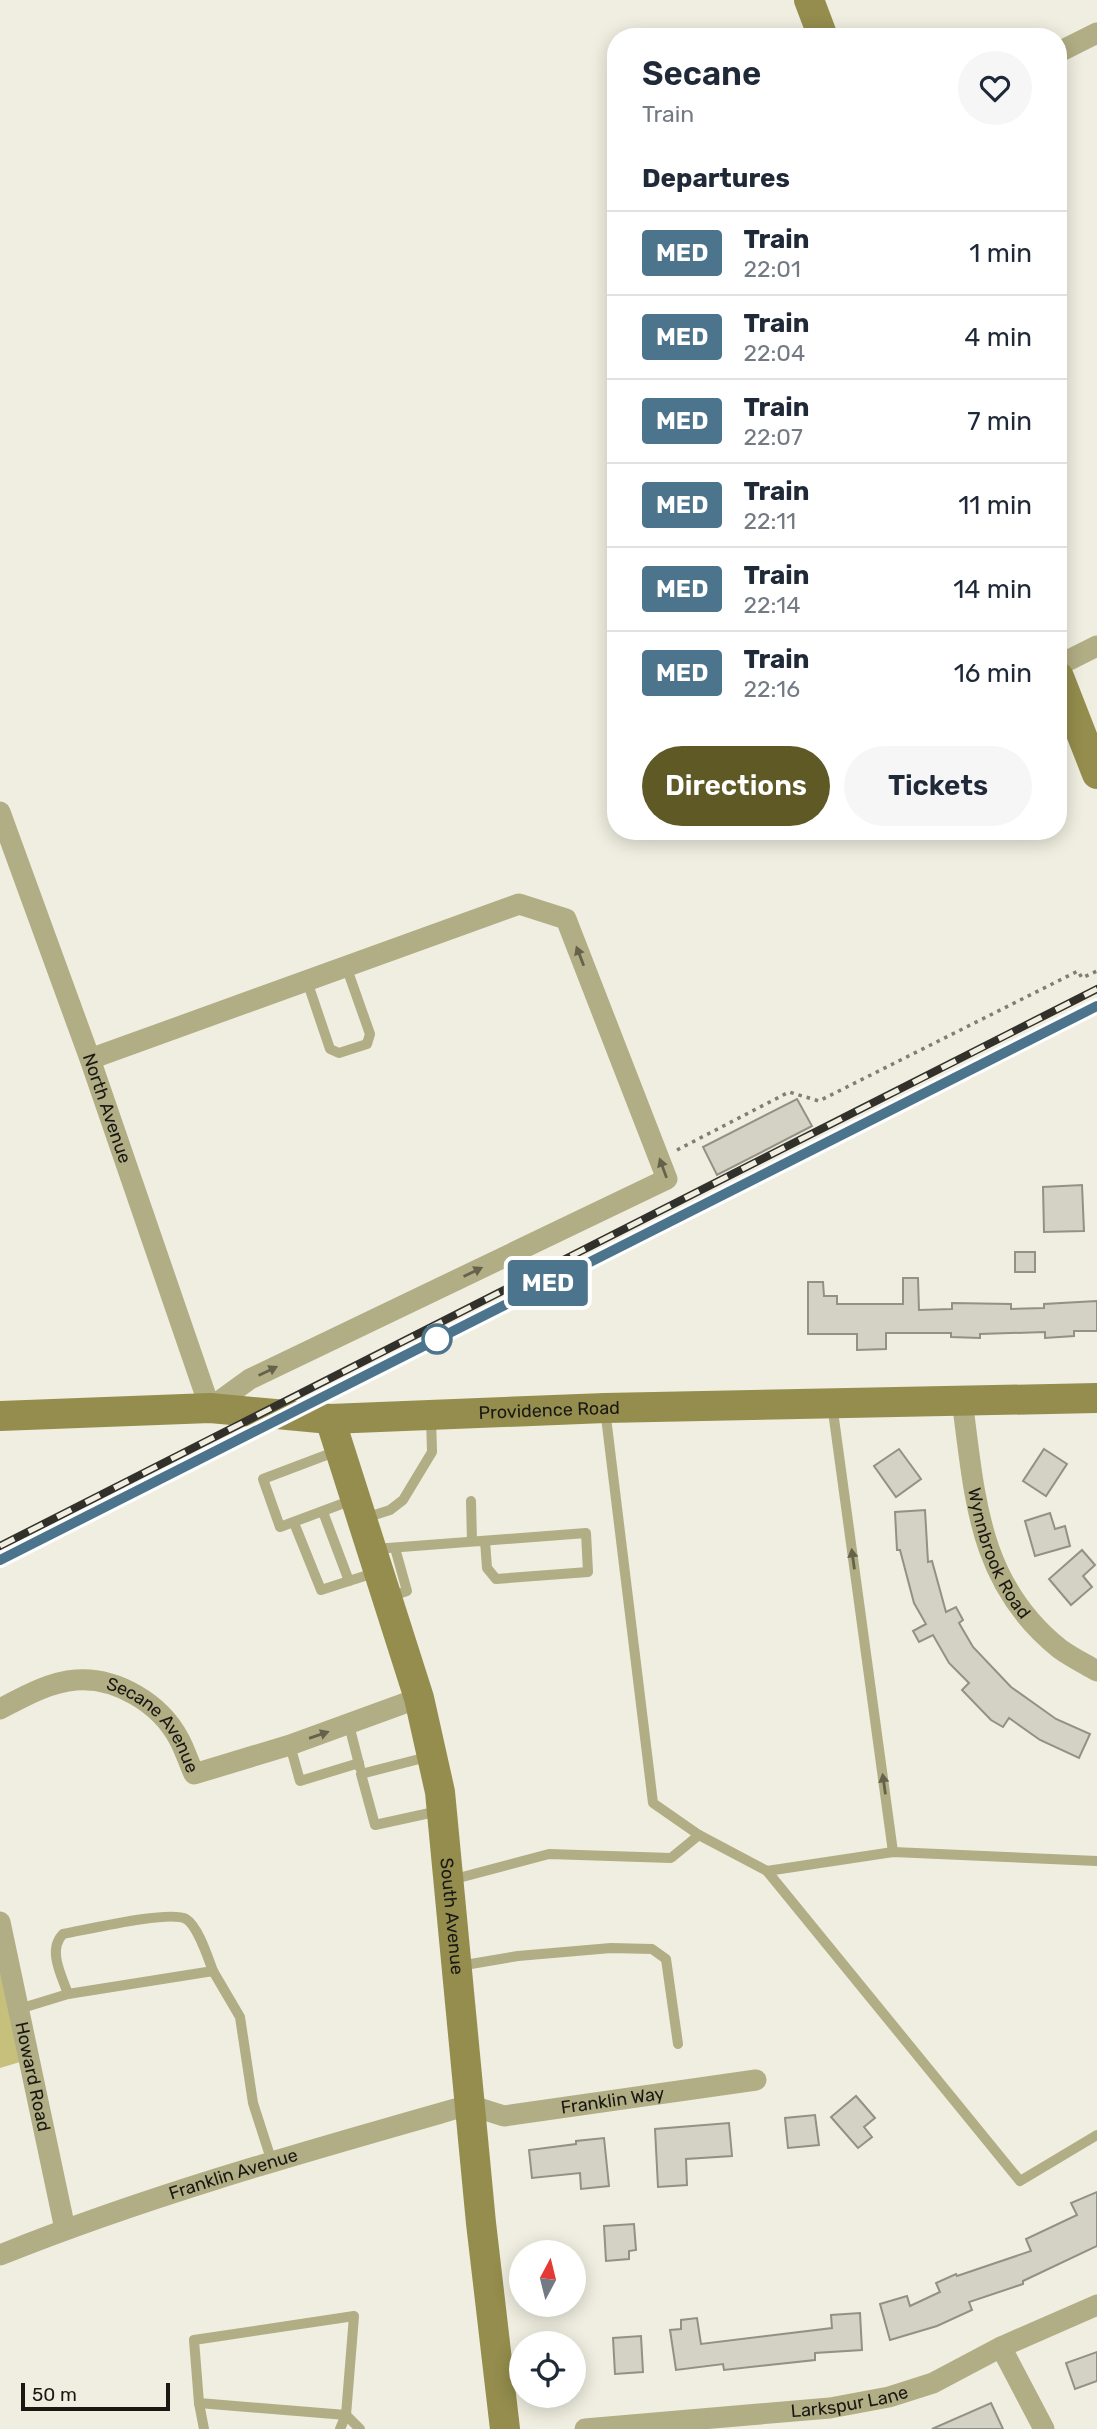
<!DOCTYPE html>
<html lang="en">
<head>
<meta charset="utf-8">
<style>
	:root { --surface:#fff; --page:#f6f6f7; --text:#1f2937; --muted:#747a83; --line:#e0e1e3; --accent:#5f5926 }
	body { margin:0; font-family:Rubik,sans-serif; background:var(--page); color:var(--text); height:100vh; display:flex; flex-direction:column; font-size:26px; white-space:nowrap }
	* { box-sizing:border-box; margin:0 }
	p { font-size:23px; color:var(--muted) }
	.icon { flex:none; width:38px; height:38px; fill:none; stroke:currentColor; stroke-width:2; stroke-linecap:round; stroke-linejoin:round }
	.map { position:relative; flex:1; overflow:hidden }
	.drawer { position:absolute; left:607px; top:28px; width:460px; height:812px; display:flex; flex-direction:column; background:var(--surface); border-radius:28px; box-shadow:0 4px 18px #0003 }
	.drawer>* { flex:none }
	.badge { padding:0 14px; border-radius:5px; font-size:24px; line-height:46px }
	.needle { width:46px; rotate:7deg }
	.buttons { position:absolute; left:509px; top:2240px; display:grid; gap:14px }
	.buttons a { display:grid; place-items:center; width:77px; height:77px; border-radius:50%; background:var(--surface); box-shadow:0 4px 18px #0003; font-size:35px }
	.scale { position:absolute; left:21px; bottom:18px; width:149px; box-sizing:border-box; padding-left:7px; border:4px solid #191813; border-top:0; font-size:19px; line-height:24px; white-space:nowrap; color:#191813; -webkit-text-stroke:5px #efeee0; paint-order:stroke }
	.map>.badge { position:absolute; translate:-50% -50%; box-shadow:0 0 0 4px #fff }
	h2 { padding:0 35px; font-size:26px; line-height:63px }
	.round { display:grid; place-items:center; flex:none; width:74px; height:74px; border-radius:37px; background:var(--page) }
	.overview { display:flex; align-items:center; justify-content:space-between; height:119px; padding:0 35px }
	h1 { font-size:33px; font-weight:600; line-height:52px }
	.primary-button { display:flex; gap:14px; margin-top:auto; padding:14px 35px }
	.primary-button a { flex:1; height:80px; border-radius:42px; background:var(--accent); color:#fff; font-size:28px; font-weight:600; line-height:80px; text-align:center }
	.primary-button a+a { background:var(--page); color:var(--text) }
	ul { padding:0; list-style:none }
	li { display:flex; align-items:center; gap:21px; height:84px; padding:0 35px; border-top:2px solid var(--line) }
	li div { flex:1 }
	li b { display:block; font-size:26px }
	li em { font-style:normal }
	li .badge { min-width:77px; font-weight:700; text-align:center }
	.map>svg:first-child { display:block }
</style>
</head>
<body>
<div class="map">
<svg width="1097" height="2429" viewBox="0 0 1097 2429">
	<rect width="100%" height="100%" fill="#efeee0"/>
	<polygon fill="#c7c07c" points="0,1922 30,2059 0,2068"/>
	<g fill="#d3d2c4" stroke="#929184" stroke-width="2">
		<polygon points="797,1099 812,1126 717,1175 703,1147"/>
		<polygon points="1082,1185 1084,1231 1044,1232 1043,1187"/>
		<rect x="1015" y="1252" width="20" height="20"/>
		<polygon points="903,1278 918,1278 919,1310 952,1309 952,1303 1011,1304 1011,1309 1044,1308 1044,1304 1097,1301 1097,1331 1074,1331 1074,1336 1045,1338 1045,1332 980,1334 980,1338 951,1337 951,1333 886,1333 886,1349 857,1350 857,1334 808,1334 808,1282 823,1282 824,1296 837,1296 837,1304 903,1304"/>
		<polygon points="899,1449 921,1479 896,1497 874,1466"/>
		<polygon points="1044,1449 1067,1464 1046,1496 1023,1481"/>
		<polygon points="925,1510 928,1562 932,1561 946,1612 956,1607 963,1620 959,1623 973,1647 1011,1687 1056,1719 1090,1734 1079,1758 1040,1740 1009,1718 1003,1727 991,1720 962,1690 969,1683 949,1663 933,1635 919,1642 913,1631 926,1624 914,1603 900,1550 897,1550 895,1512"/>
		<polygon points="1050,1513 1055,1529 1065,1526 1070,1546 1035,1556 1025,1521"/>
		<polygon points="1082,1550 1095,1565 1083,1576 1092,1587 1071,1605 1049,1579"/>
		<polygon points="856,2096 875,2118 864,2127 872,2137 858,2148 831,2117"/>
		<polygon points="815,2115 819,2145 788,2148 785,2118"/>
		<polygon points="729,2123 732,2156 686,2159 687,2185 658,2187 655,2129"/>
		<polygon points="604,2138 609,2186 581,2189 580,2173 532,2178 529,2150 576,2144 576,2141"/>
		<polygon points="1097,2192 1097,2246 1023,2281 1023,2284 969,2302 972,2310 937,2326 890,2340 880,2304 907,2296 910,2306 940,2292 936,2283 956,2274 957,2276 1031,2251 1026,2239 1077,2215 1071,2203"/>
		<polygon points="634,2224 636,2250 629,2251 629,2259 606,2261 604,2226"/>
		<polygon points="860,2313 862,2350 815,2353 815,2360 724,2370 723,2364 676,2370 670,2330 681,2329 681,2320 697,2318 701,2344 832,2328 831,2315"/>
		<polygon points="641,2336 643,2372 615,2374 613,2338"/>
		<polygon points="1097,2352 1097,2381 1075,2389 1066,2363"/>
		<polygon points="991,2403 1003,2429 932,2429"/>
	</g>
	<g fill="none" stroke-linecap="round" stroke-linejoin="round">
		<polyline stroke="#7f7e75" stroke-width="3.5" stroke-dasharray="3.5 5" stroke-linecap="butt" points="677,1150 789,1092 819,1101 1078,971 1082,978 1097,971"/>
		<g stroke="#b1ad84" stroke-width="10">
			<polyline points="307,981 330,1049 339,1053 367,1044 370,1034 346,966"/>
			<polyline points="832,1404 893,1852"/>
			<polyline points="605,1409 653,1803 699,1835 767,1871 1020,2181 1097,2135"/>
			<polyline points="337,1451 263,1479 280,1527 355,1499"/>
			<polyline points="471,1501 472,1541"/>
			<polyline points="323,1512 349,1581"/>
			<polyline points="365,1518 390,1510 403,1500 432,1452 431,1417"/>
			<polyline points="294,1523 321,1590 377,1572"/>
			<polyline points="375,1549 586,1533 588,1572 496,1579 487,1568 485,1541"/>
			<polyline points="389,1597 407,1591 395,1548"/>
			<polyline points="349,1725 360,1768"/>
			<polyline points="290,1745 300,1781 359,1763"/>
			<polyline points="431,1756 361,1774 375,1825 439,1811"/>
			<polyline points="767,1871 893,1852 1097,1861"/>
			<polyline points="451,1880 549,1854 671,1858 699,1835"/>
			<polyline points="459,1966 518,1956 611,1948 652,1949 666,1959 678,2044"/>
			<path d="M 68,1994 C 62,1976 47,1950 63,1934 C 86,1930 169,1910 186,1919 C 198,1926 208,1958 213,1971"/>
			<polyline points="19,2009 68,1994 213,1971 240,2017 253,2103 272,2162"/>
			<polyline points="199,2403 204,2429"/>
			<polyline points="340,2429 346,2415 354,2316 194,2340 199,2403 346,2415 360,2429"/>
		</g>
		<g stroke="#b1ad84" stroke-width="21">
			<polyline points="1059,52 1097,33"/>
			<polyline points="1059,665 1097,646"/>
			<path id="s1" d="M 0,812 L 90,1059 L 210,1408 L 250,1379 L 667,1179 L 566,919 L 519,904 L 90,1059"/>
			<path id="s2" d="M 962,1400 C 975,1495 977,1583 1060,1649 C 1071,1657 1085,1664 1097,1671"/>
			<path id="s3" d="M 0,1709 C 23,1697 49,1682 76,1680 C 116,1677 160,1703 179,1739 C 185,1750 189,1763 194,1774 L 290,1745 L 419,1698"/>
			<path id="s4" d="M 0,1922 L 65,2229"/>
			<path id="s5" d="M 0,2255 C 152,2194 311,2150 469,2105 L 504,2116 L 756,2080"/>
			<polyline points="1001,2347 1044,2429"/>
			<path id="s6" d="M 585,2429 L 830,2408 L 889,2397 L 933,2383 L 1001,2347 L 1097,2305"/>
		</g>
		<g stroke="#948d4d" stroke-width="30">
			<polyline points="809,0 823,37"/>
			<polyline points="1059,677 1097,774"/>
			<path id="s7" d="M 0,1416 L 210,1408 L 330,1419 L 605,1408 L 1097,1398"/>
			<path id="s8" d="M 330,1419 L 419,1698 L 440,1792 L 481,2223 L 505,2429"/>
		</g>
		<defs>
			<g id="rail">
				<polyline points="0,1546 1097,989"/>
				<polyline points="0,1560 1097,1006"/>
			</g>
		</defs>
		<use href="#rail" stroke="#31302a" stroke-width="8"/>
		<use href="#rail" stroke="#efeee0" stroke-width="5" stroke-dasharray="16" stroke-linecap="butt"/>
	</g>
	<defs><path id="oneway-solid" d="M-6-.8H1V-3.2L6.5 0L1 3.2V.8H-6Z" transform="scale(1.75)"/></defs>
	<g fill="#65624c">
		<use href="#oneway-solid" transform="translate(580 956) rotate(-111)"/>
		<use href="#oneway-solid" transform="translate(663 1168) rotate(-110)"/>
		<use href="#oneway-solid" transform="translate(473 1272) rotate(-26)"/>
		<use href="#oneway-solid" transform="translate(268 1371) rotate(-26)"/>
		<use href="#oneway-solid" transform="translate(853 1559) rotate(-98)"/>
		<use href="#oneway-solid" transform="translate(319 1735) rotate(-19)"/>
		<use href="#oneway-solid" transform="translate(884 1784) rotate(-98)"/>
	</g>
	<g fill="none" stroke-linecap="round" stroke-linejoin="round">
		<defs>
			<polyline id="line" points="0,1560 1097,1006"/>
		</defs>
		<use href="#line" stroke="#fff" stroke-width="16"/>
		<use href="#line" stroke="#4c748c" stroke-width="10"/>
	</g>
	<circle fill="#fff" stroke="#4c748c" stroke-width="3.5" cx="437" cy="1339" r="14"/>
	<g text-anchor="middle" dominant-baseline="central" stroke-width="5" stroke-linejoin="round" paint-order="stroke">
		<g font-size="18" fill="#191813" stroke="#efeee0">
			<text stroke="none"><textPath href="#s1" startOffset="315">North Avenue</textPath></text>
			<text stroke="none"><textPath href="#s7" startOffset="550">Providence Road</textPath></text>
			<text stroke="none"><textPath href="#s2" startOffset="159">Wynnbrook Road</textPath></text>
			<text stroke="none"><textPath href="#s3" startOffset="178">Secane Avenue</textPath></text>
			<text stroke="none"><textPath href="#s8" startOffset="514">South Avenue</textPath></text>
			<text stroke="none"><textPath href="#s4" startOffset="158">Howard Road</textPath></text>
			<text stroke="none"><textPath href="#s5" startOffset="639">Franklin Way</textPath></text>
			<text stroke="none"><textPath href="#s5" startOffset="247">Franklin Avenue</textPath></text>
			<text stroke="none"><textPath href="#s6" startOffset="266">Larkspur Lane</textPath></text>
		</g>
	</g>
</svg>
<div class="buttons">
<a><svg class="needle" viewBox="-14 -14 28 28"><path d="M0-13l5 13h-10z" fill="#e53935"/><path d="M0 13l5-13h-10z" fill="#747a83"/></svg></a>
<a><svg class="icon" aria-label="locate" viewBox="0 0 24 24"><circle cx="12" cy="12" r="6"/><path d="M12 2v4M12 18v4M2 12h4M18 12h4"/></svg></a>
</div>
<div class="scale">50 m</div>
<b class="badge" style="left:548px;top:1283px;background:#4c748c;color:#fff">MED</b>
<section class="drawer">
<div class="overview"><div><h1>Secane</h1><p>Train</p></div><a class="round"><svg class="icon" aria-label="heart" viewBox="0 0 24 24"><path d="M12 20l-8-8c-3-5 5-10 8-4 3-6 11-1 8 4z"/></svg></a></div>
<h2>Departures</h2>
<ul>
<li><span class="badge" style="background:#4c748c;color:#fff">MED</span><div><b>Train</b><p>22:01</p></div><em>1 min</em></li>
<li><span class="badge" style="background:#4c748c;color:#fff">MED</span><div><b>Train</b><p>22:04</p></div><em>4 min</em></li>
<li><span class="badge" style="background:#4c748c;color:#fff">MED</span><div><b>Train</b><p>22:07</p></div><em>7 min</em></li>
<li><span class="badge" style="background:#4c748c;color:#fff">MED</span><div><b>Train</b><p>22:11</p></div><em>11 min</em></li>
<li><span class="badge" style="background:#4c748c;color:#fff">MED</span><div><b>Train</b><p>22:14</p></div><em>14 min</em></li>
<li><span class="badge" style="background:#4c748c;color:#fff">MED</span><div><b>Train</b><p>22:16</p></div><em>16 min</em></li>
</ul>
<div class="primary-button"><a>Directions</a><a>Tickets</a></div>
</section>
</div>
</body>
</html>
